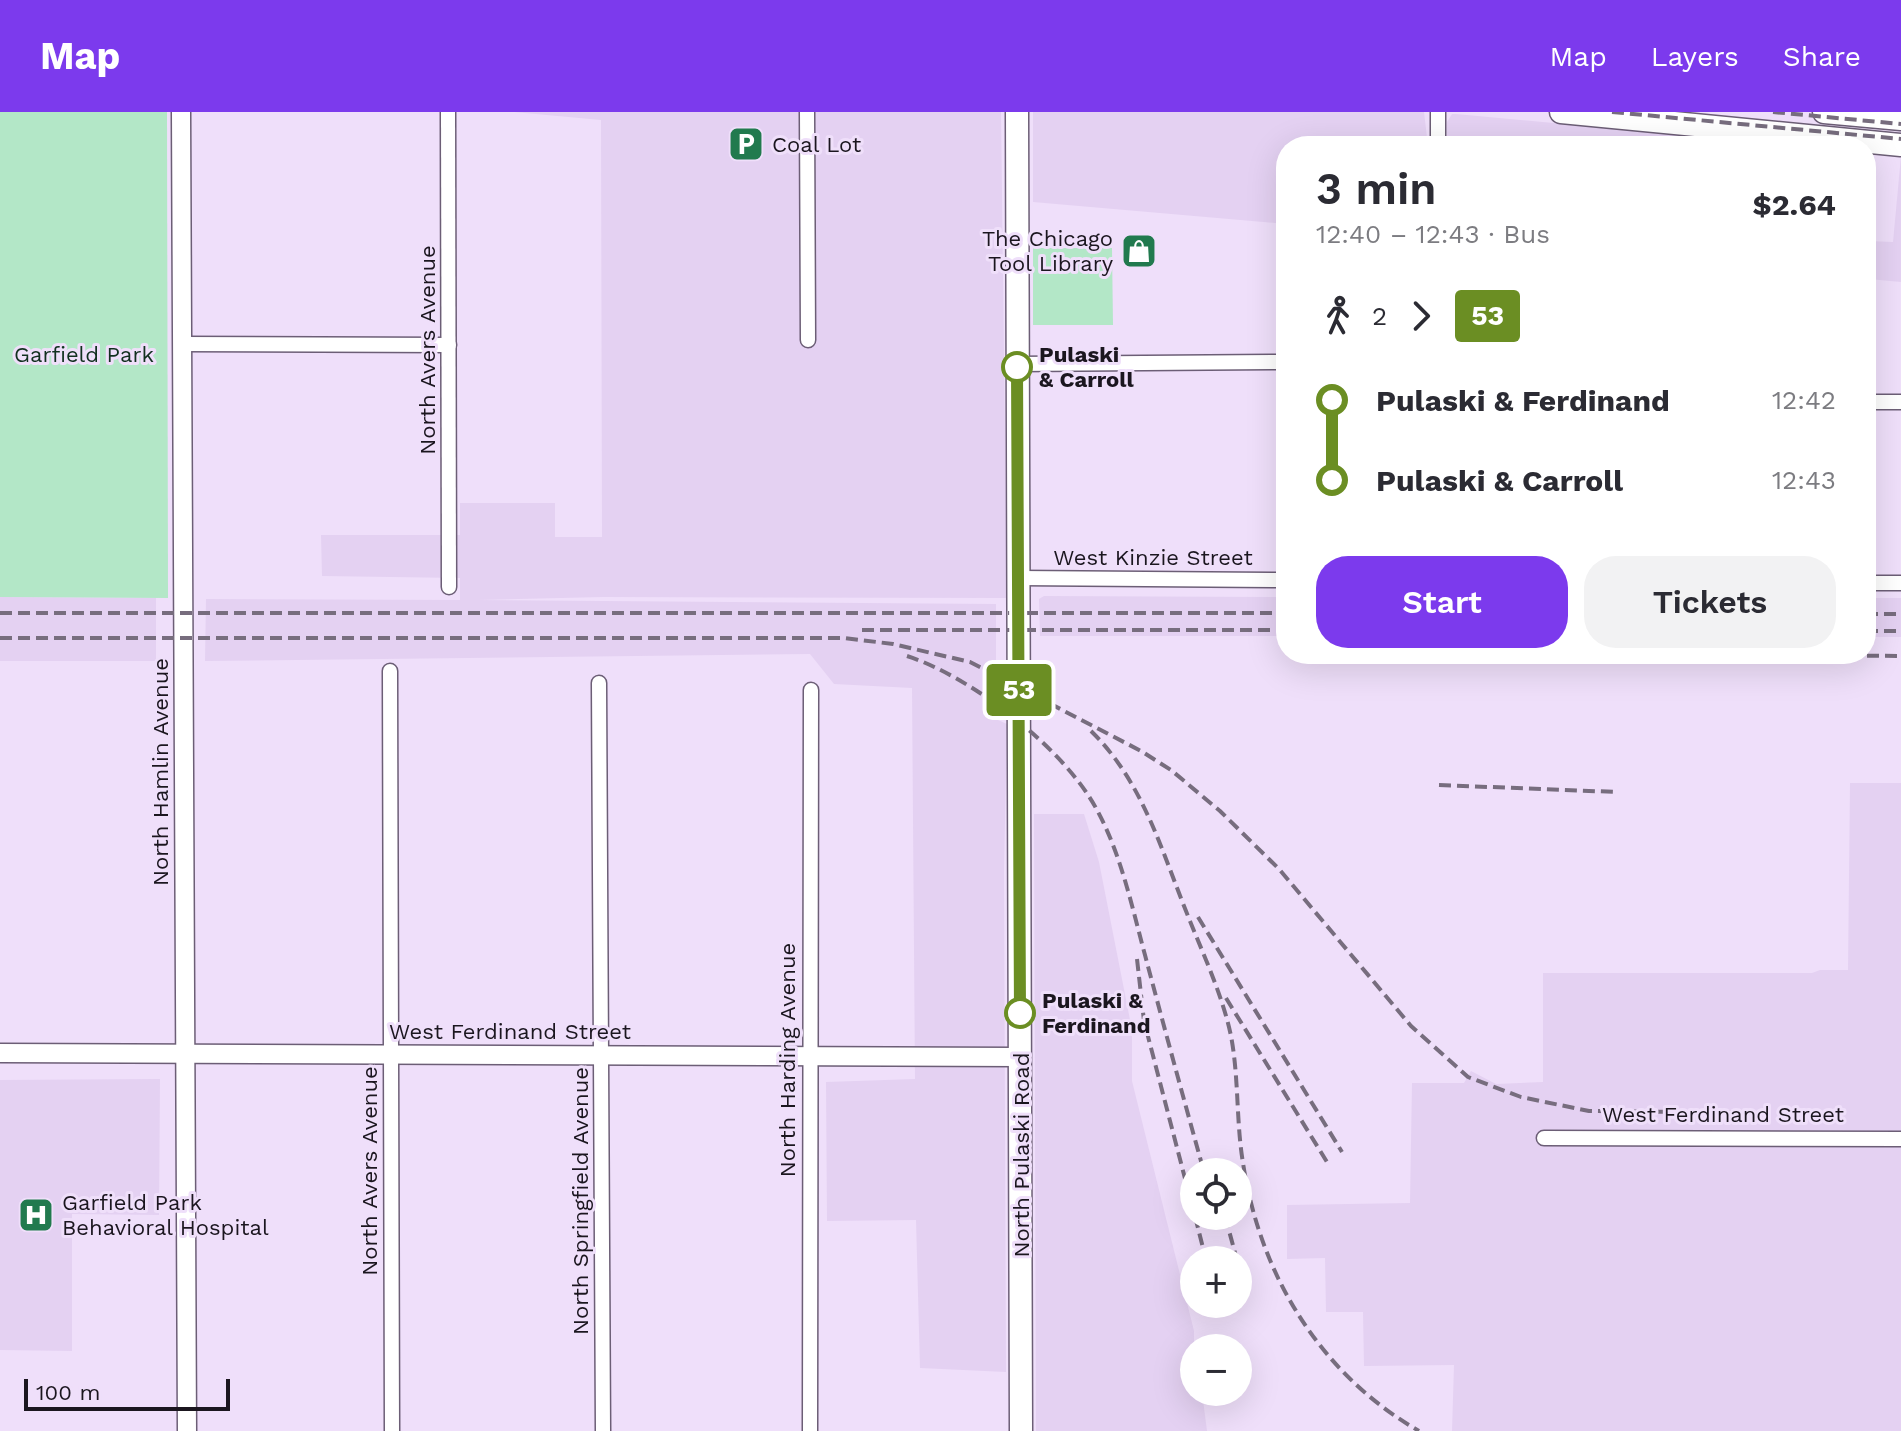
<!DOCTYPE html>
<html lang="en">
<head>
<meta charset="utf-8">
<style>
	:root { --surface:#fff; --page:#f2f2f3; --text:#2b2b33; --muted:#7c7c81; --accent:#7c3aed }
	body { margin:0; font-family:"Work Sans",sans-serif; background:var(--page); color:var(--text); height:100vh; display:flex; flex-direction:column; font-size:30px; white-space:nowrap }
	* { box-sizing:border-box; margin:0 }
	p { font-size:26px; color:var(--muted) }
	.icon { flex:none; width:44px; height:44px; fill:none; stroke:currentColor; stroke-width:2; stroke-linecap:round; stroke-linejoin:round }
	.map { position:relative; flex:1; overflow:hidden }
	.panel { position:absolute; left:1276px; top:24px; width:600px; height:528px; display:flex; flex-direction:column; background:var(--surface); border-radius:32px; box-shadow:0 8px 32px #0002 }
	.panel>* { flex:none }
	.badge { padding:0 16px; border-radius:6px; font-size:28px; line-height:52px }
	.buttons { position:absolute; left:1180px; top:1046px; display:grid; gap:16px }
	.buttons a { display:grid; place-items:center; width:72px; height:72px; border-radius:50%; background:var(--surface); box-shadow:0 8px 32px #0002; font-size:40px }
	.scale { position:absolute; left:24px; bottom:20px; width:206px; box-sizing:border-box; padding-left:8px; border:4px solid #1b161f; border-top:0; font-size:22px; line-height:28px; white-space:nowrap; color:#1b161f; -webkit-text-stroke:6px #efdffa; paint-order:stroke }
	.map>.badge { position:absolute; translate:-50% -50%; box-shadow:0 0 0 4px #fff }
	.legs { display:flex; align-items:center; gap:12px; height:88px; padding:0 40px; font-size:26px }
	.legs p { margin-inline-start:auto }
	.overview { display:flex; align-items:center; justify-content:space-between; height:136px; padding:0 40px }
	h1 { font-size:44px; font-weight:600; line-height:60px }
	.cta { display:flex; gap:16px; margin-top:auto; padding:16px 40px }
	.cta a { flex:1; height:92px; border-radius:32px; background:var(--accent); color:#fff; font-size:32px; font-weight:600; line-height:92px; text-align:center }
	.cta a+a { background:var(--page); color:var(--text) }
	ul { padding:0 40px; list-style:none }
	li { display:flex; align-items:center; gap:28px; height:80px; font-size:30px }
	li i { display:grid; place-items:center; width:12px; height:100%; margin:0 10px; background:currentColor }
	li i::after { content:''; width:20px; height:20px; margin:-10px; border:6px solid; border-radius:50%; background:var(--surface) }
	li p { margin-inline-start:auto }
	li:first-child i { background:linear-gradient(#0000 50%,currentColor 0) }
	li:last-child i { background:linear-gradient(currentColor 50%,#0000 0) }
	header { display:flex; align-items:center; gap:48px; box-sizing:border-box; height:112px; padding:0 40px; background:var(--accent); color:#fff }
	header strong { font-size:38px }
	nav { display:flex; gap:44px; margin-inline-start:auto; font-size:28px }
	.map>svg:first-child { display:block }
</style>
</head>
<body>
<header>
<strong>Map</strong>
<nav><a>Map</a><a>Layers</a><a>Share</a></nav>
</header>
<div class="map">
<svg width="1901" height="1319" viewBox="0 0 1901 1319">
	<rect width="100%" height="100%" fill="#efdffa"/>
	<g fill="#e4d1f2">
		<polygon points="514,0 1001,0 1007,486 603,485 478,488 996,492 996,599 998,608 1007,612 1004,759 1006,1260 920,1256 916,1108 827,1109 826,970 915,967 912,576 834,572 810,542 205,549 206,487 460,488 460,466 322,464 321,423 460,423 460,391 555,391 555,425 602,425 601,8"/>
		<polygon points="1033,0 1424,0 1428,34 1286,34 1286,112 1033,90"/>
		<polygon points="1452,2 1456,2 1803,34 1447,34 1447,10"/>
		<polygon points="1901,44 1901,170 1869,167 1869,129 1893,130"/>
		<polygon points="1044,484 1286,485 1286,524 1040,524 1039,487"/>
		<polygon points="0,485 156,486 156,549 0,549"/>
		<rect x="1866" y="486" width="35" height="39"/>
		<polygon points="1850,671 1901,671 1901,1319 1452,1319 1454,1253 1364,1254 1363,1200 1326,1200 1325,1146 1287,1147 1287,1093 1410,1091 1412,971 1464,971 1471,959 1496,972 1543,970 1543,861 1812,861 1820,858 1848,858"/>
		<polygon points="1034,702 1084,702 1099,750 1132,918 1132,969 1194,1219 1194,1280 1202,1280 1207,1319 1036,1319"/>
		<polygon points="160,967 159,1103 72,1102 72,1239 0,1238 0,968"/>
	</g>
	<g fill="#b3e7c7">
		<polygon points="0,0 167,0 168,486 0,485"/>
		<polygon points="1033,136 1112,136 1113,213 1033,213"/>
	</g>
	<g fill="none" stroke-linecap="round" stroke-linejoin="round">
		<defs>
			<g id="minor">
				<polyline points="448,0 449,475"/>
				<polyline points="807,0 808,228"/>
				<polyline points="1438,0 1438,34"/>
				<polyline points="182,232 449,233"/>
				<polyline points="1017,252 1286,250"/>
				<polyline points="1866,290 1901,290"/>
				<polyline points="1019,466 1286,468"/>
				<polyline points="1866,471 1901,471"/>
				<polyline points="390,559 392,1319"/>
				<polyline points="599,571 603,1319"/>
				<polyline points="1544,1026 1901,1027"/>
				<polyline points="810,1319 811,578"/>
			</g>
			<g id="tertiary">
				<polyline points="181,0 187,1319"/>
				<polyline points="0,941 1020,945"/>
			</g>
			<g id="secondary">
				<polyline points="1017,0 1021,1319"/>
				<polyline points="1561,0 1901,33"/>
				<polyline points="1824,0 1901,7"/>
			</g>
		</defs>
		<use href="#minor" stroke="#6c5e76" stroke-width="17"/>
		<use href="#tertiary" stroke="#6c5e76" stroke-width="21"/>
		<use href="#secondary" stroke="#6c5e76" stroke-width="25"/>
		<use href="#minor" stroke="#fff" stroke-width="14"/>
		<use href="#tertiary" stroke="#fff" stroke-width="18"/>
		<use href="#secondary" stroke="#fff" stroke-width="22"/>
		<g stroke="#776d7e" stroke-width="4" stroke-dasharray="12 6" stroke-linecap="butt">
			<polyline points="1612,0 1901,27"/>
			<polyline points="1773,0 1901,12"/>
			<polyline points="0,501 1286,501"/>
			<polyline points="1866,502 1901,502"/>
			<polyline points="862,518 1286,518"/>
			<polyline points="1866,519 1901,519"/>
			<polyline points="0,526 844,526 893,532 970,550 1141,639 1171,658 1220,699 1279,757 1411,914 1468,965 1521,985 1589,999 1768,1001"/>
			<polyline points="1705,542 1901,544"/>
			<path d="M 907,544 C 972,565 1065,637 1097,698 C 1121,742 1132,795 1145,843 C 1164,915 1184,988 1204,1060"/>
			<path d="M 1091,619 C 1142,669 1160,734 1186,799 C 1202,840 1222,881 1231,924 C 1239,966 1236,1009 1243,1051 C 1260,1163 1320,1262 1419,1319"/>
			<polyline points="1439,673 1617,680"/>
			<polyline points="1198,805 1342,1040"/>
			<polyline points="1137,847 1144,909 1194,1101"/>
			<polyline points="1226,886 1327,1050"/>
			<polyline points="1195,1104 1206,1148"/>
			<polyline points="1225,1104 1237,1148"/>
			<polyline points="1238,1153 1246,1182"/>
		</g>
	</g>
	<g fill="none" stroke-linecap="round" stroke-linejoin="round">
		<defs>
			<polyline id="line-1" points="1017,255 1020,901"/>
		</defs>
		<use href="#line-1" stroke="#fff" stroke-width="18"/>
		<use href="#line-1" stroke="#6b8e23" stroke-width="12"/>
	</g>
	<defs>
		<symbol id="parking-square" viewBox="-11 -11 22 22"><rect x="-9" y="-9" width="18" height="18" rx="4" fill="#217a4e" stroke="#efdffa"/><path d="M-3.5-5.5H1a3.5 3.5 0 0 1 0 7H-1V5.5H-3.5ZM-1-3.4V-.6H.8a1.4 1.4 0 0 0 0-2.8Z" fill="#fff"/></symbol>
		<symbol id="shop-square" viewBox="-11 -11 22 22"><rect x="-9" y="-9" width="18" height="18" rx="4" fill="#217a4e" stroke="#efdffa"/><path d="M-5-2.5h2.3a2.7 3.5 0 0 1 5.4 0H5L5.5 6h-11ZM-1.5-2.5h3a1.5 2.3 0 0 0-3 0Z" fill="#fff"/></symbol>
		<symbol id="hospital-square" viewBox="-11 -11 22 22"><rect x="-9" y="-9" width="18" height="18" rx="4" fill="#217a4e" stroke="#efdffa"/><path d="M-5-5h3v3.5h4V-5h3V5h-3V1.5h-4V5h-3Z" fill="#fff"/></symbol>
	</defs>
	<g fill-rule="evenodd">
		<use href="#parking-square" x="726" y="12" width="40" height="40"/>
		<use href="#shop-square" x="1119" y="119" width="40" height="40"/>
		<use href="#hospital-square" x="16" y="1083" width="40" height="40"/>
	</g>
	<g fill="#fff" stroke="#6b8e23" stroke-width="4">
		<circle cx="1017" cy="255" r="14"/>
		<circle cx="1020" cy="901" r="14"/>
	</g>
	<g text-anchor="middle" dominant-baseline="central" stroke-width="6" stroke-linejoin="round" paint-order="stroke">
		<g font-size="22" fill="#1b161f" stroke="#efdffa" text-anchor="start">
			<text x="772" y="32">Coal Lot</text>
			<text x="1113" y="126" text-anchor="end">The Chicago<tspan x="1113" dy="25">Tool Library</tspan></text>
			<text x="62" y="1090">Garfield Park<tspan x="62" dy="25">Behavioral Hospital</tspan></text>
		</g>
		<g font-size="22" fill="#1b161f" stroke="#efdffa">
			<text transform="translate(427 238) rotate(-90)">North Avers Avenue</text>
			<text x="1153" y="445">West Kinzie Street</text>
			<text transform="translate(160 660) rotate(-90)">North Hamlin Avenue</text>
			<text x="510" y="919">West Ferdinand Street</text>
			<text transform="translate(787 948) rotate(-90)">North Harding Avenue</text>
			<text x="1723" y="1002">West Ferdinand Street</text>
			<text transform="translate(1021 1043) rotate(-90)">North Pulaski Road</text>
			<text transform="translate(369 1059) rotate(-90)">North Avers Avenue</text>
			<text transform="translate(580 1089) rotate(-90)">North Springfield Avenue</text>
		</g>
		<g font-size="22" fill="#11301f" stroke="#efdffa">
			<text x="84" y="242">Garfield Park</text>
		</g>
		<g font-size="22" font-weight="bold" fill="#1b161f" stroke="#efdffa" text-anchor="start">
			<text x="1039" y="242">Pulaski<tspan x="1039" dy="25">&amp; Carroll</tspan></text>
			<text x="1042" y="888">Pulaski &amp;<tspan x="1042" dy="25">Ferdinand</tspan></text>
		</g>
	</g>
</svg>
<div class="buttons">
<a><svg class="icon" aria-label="locate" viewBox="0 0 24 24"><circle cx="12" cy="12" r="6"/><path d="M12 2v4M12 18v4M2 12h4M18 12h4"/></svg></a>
<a>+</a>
<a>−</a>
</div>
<div class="scale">100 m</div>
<b class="badge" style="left:1019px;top:578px;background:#6b8e23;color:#fff">53</b>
<section class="panel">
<div class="overview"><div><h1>3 min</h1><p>12:40 – 12:43 · Bus</p></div><b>$2.64</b></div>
<div class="legs"><svg class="icon" aria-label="walk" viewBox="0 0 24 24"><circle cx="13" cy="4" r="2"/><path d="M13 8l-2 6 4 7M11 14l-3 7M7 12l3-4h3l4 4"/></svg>2<svg class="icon" aria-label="forward" viewBox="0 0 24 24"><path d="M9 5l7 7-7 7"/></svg><b class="badge" style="background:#6b8e23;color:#fff">53</b></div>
<ul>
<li><i style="color:#6b8e23"></i><b>Pulaski &amp; Ferdinand</b><p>12:42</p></li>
<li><i style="color:#6b8e23"></i><b>Pulaski &amp; Carroll</b><p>12:43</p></li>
</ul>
<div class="cta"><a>Start</a><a>Tickets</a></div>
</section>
</div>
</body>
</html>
